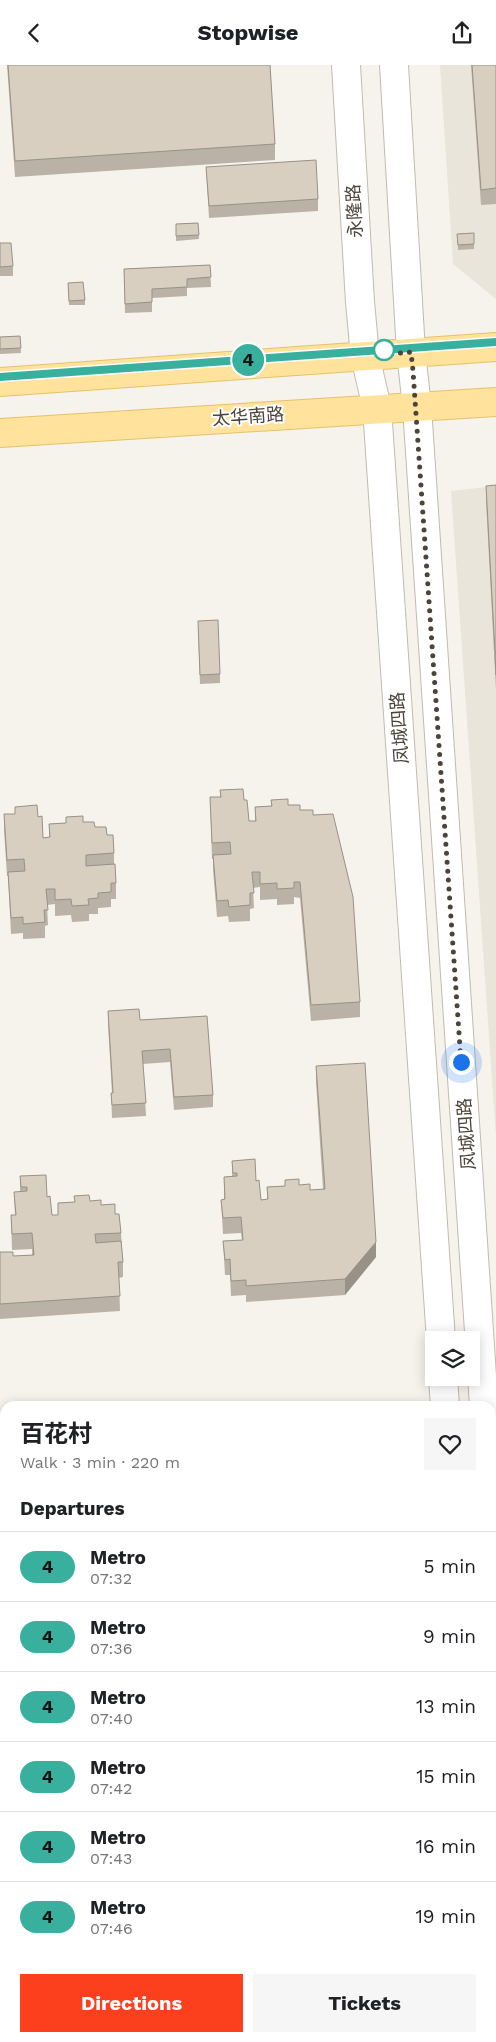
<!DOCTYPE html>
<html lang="en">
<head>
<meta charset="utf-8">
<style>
	:root { --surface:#fff; --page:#f6f6f6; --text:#202124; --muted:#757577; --line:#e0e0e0; --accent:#fc3f1d }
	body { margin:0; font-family:"Work Sans","Noto Sans SC",sans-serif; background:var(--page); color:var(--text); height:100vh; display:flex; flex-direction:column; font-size:19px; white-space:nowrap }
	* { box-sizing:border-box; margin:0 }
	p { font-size:16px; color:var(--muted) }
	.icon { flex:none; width:28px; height:28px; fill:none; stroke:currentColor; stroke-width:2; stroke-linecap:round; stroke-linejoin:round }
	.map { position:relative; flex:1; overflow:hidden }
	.panel { position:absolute; left:0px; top:1336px; width:496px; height:641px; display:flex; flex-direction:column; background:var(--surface); border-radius:15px 15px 0 0; box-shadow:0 2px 12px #0003 }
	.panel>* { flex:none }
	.badge { padding:0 10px; border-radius:16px; font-size:18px; line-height:32px }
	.tools { position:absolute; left:425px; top:1266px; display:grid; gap:10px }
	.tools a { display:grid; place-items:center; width:55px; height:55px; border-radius:0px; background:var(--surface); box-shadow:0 2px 12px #0003; font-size:25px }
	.you { position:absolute; width:25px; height:25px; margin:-12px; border:4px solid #fff; border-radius:50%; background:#1a73e8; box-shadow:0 0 0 8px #1a73e833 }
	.map>.badge { position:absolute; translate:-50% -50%; box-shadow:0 0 0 2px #fff }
	h2 { padding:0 20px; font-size:19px; line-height:45px }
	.round { display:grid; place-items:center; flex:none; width:52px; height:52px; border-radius:0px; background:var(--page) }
	.summary { display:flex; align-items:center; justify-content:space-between; height:85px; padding:0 20px }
	h1 { font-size:24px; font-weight:700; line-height:38px }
	.action { display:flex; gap:10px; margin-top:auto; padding:10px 20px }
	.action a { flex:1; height:58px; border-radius:0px; background:var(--accent); color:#fff; font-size:20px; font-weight:700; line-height:58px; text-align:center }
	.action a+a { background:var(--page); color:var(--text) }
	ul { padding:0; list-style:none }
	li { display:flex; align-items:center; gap:15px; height:70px; padding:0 20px; border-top:1px solid var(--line) }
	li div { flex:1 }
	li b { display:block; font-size:19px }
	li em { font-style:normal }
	li .badge { min-width:55px; font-weight:700; text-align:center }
	header { display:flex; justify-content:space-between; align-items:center; height:65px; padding:0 20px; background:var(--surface); font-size:22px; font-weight:700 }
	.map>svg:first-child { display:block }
</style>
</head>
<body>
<header><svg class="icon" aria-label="back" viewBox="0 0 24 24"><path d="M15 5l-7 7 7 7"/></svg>Stopwise<svg class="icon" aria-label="share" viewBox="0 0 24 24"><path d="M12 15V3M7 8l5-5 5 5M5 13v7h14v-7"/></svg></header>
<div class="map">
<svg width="496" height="1977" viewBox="0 0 496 1977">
	<rect width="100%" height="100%" fill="#f6f3ec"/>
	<g fill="#eae5da">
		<polygon points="440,0 496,0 496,234 453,199"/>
		<polygon points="496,421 496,1072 451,426"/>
	</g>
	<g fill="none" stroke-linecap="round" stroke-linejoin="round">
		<defs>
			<g id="minor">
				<polyline points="346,0 360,237 365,291 377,343 441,1275"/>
				<polyline points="394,0 411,287 417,342 484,1341"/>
				<polyline points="443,1312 445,1341"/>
				<polyline points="491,1457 496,1532"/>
				<polyline points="491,1903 495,1977"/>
			</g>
			<g id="major">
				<polyline points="0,317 496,282"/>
				<polyline points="0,368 496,337"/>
			</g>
		</defs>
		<use href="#minor" stroke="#c2bbae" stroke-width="30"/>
		<use href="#major" stroke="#e6c16a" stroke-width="30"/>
		<use href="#minor" stroke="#fff" stroke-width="28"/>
		<use href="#major" stroke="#ffe39c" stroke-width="28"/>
	</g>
	<g fill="#bab2a6">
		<polygon points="7,0 270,0 275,79 275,95 15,112"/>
		<polygon points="471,0 496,0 496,139 481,140"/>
		<polygon points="206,102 318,134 318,146 209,153"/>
		<polygon points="198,158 199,174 176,176 176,159"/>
		<polygon points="474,168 474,184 458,185 457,169"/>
		<polygon points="0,178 13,201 13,211 0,211"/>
		<polygon points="210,200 211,222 187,223 187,231 152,233 152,247 125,248 124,204"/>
		<polygon points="68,222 85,235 85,240 69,240"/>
		<polygon points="20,271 21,288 0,289 0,272"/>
		<polygon points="496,420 496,625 486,436 486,421"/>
		<polygon points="198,565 220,609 220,618 200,619"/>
		<polygon points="220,725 244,735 249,756 255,756 255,742 271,741 271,735 313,750 360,937 360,952 311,956 300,833 294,832 294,839 277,840 277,834 260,835 260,822 253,823 254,843 250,844 250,856 229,857 228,851 217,852 213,805 213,794 212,794 210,732 220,732"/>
		<polygon points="4,749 38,752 43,773 49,772 49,759 66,758 66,752 83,757 95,762 107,770 114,788 114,799 116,818 116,834 111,834 111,842 98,843 98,849 89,849 89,856 72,857 71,850 55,851 55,839 47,840 48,860 45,861 45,873 23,874 23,868 11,869 8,811 7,811 4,765"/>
		<polygon points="108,946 140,955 207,951 213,1030 213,1042 174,1045 170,997 143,999 146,1051 112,1053 111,1028 112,1028 108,959"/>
		<polygon points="316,1001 376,1192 345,1230 246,1237 246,1230 231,1231 230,1210 225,1210 223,1176 242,1175 241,1168 223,1169 221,1135 224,1134 224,1112 232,1111 232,1096 256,1116 261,1135 267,1134 267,1122 285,1121 285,1115 310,1125 323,1124 316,1017"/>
		<polygon points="20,1111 47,1132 52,1150 58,1150 58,1138 90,1136 101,1140 115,1149 121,1168 123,1197 123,1212 119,1213 120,1246 0,1254 0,1187 13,1191 32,1190 32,1184 12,1185 11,1150 15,1150 14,1127 20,1127"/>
		<rect x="267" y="1972" width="22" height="5"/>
		<rect x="393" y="1972" width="20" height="5"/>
	</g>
	<polygon fill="#979187" points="376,1177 376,1192 345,1230 345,1214"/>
	<g fill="#d8cfc1" stroke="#979187">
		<polygon points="8,0 270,0 275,79 15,96"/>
		<polygon points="472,0 496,0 496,123 481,125"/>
		<polygon points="316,95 318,134 209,141 206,102"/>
		<polygon points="198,158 199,170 176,171 176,159"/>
		<polygon points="474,168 474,179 458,180 457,169"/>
		<polygon points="0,178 11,178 13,201 0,202"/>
		<polygon points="210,200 211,212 187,214 187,222 152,224 152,237 125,239 124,204"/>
		<polygon points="83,217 85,235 69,236 68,218"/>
		<polygon points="20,271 21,283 0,284 0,272"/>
		<polygon points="496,420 496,588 495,587 486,421"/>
		<polygon points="218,555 220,609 200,610 198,556"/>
		<polygon points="496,588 496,610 495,589"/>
		<polygon points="243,724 244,735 247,735 249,756 256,756 255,742 272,741 271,735 288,734 288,740 300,740 300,745 313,745 313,750 333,749 353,832 360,937 311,940 300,817 294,817 294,823 277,824 277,818 260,819 260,807 252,807 254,828 250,828 250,840 229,842 228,835 217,836 213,790 231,789 230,777 212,778 210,732 221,732 220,725"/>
		<polygon points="37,740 38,752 42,751 43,773 50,772 49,759 66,758 66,752 83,751 83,757 94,757 95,762 106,762 107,770 113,770 114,788 86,790 86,801 115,799 116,818 111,818 111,827 98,828 98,833 88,834 89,840 72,841 71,834 55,835 55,824 46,824 48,845 44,845 45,857 23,859 23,852 11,853 8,807 25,806 24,794 7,795 4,749 15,749 15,742"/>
		<polygon points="139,944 140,955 207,951 213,1030 174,1032 170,984 142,986 146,1038 112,1040 111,1028 113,1028 108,946"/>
		<polygon points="365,998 376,1177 345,1214 246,1221 246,1215 231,1216 230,1194 225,1195 223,1176 243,1175 241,1152 223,1153 221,1135 225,1134 224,1112 237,1111 237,1108 233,1108 232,1096 255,1094 256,1116 259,1115 261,1135 268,1134 267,1122 285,1121 285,1115 299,1114 299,1120 310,1119 310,1125 325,1124 316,1001"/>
		<polygon points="46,1110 47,1132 50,1131 52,1150 58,1150 58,1138 75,1137 74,1131 89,1130 90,1136 101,1135 101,1140 115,1139 115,1149 119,1149 121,1168 95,1169 96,1178 121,1176 123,1197 118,1197 120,1231 0,1239 0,1187 13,1187 13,1191 34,1190 32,1168 12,1169 11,1150 16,1150 14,1127 27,1126 27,1122 21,1122 20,1111"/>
		<polygon points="267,1972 289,1972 289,1974 268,1975"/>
		<rect x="298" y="1972" width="23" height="5"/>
		<polygon points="393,1972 413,1972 413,1976 393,1975"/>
		<rect x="424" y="1972" width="18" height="5"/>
	</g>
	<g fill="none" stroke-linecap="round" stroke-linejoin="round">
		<defs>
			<polyline id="line" points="0,312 496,277"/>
		</defs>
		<use href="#line" stroke="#fff" stroke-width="11"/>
		<use href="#line" stroke="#39b09e" stroke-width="8"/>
		<polyline stroke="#4b4439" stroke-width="5" stroke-dasharray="0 9" points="384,285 380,290 411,287 413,306 461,997"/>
	</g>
	<circle fill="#fff" stroke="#39b09e" stroke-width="2.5" cx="384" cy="285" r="10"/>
	<g text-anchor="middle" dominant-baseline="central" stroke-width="4" stroke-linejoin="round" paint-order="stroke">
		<g font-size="18" fill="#4b4439" stroke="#fff">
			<text transform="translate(354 146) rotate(-93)">永隆路</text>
			<text transform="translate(248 351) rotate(-4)">太华南路</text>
			<text transform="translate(399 663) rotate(-94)">凤城四路</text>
			<text transform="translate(466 1069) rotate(-94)">凤城四路</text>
		</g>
	</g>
</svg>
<div class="tools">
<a><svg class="icon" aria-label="layers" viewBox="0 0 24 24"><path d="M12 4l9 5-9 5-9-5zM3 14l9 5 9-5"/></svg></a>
</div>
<div class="you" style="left:461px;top:997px"></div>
<b class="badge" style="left:248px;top:295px;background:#39b09e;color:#111">4</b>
<section class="panel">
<div class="summary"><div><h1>百花村</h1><p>Walk · 3 min · 220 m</p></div><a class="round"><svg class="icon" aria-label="heart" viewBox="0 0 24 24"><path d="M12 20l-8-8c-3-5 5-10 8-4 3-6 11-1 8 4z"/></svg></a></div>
<h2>Departures</h2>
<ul>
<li><span class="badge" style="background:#39b09e;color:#111">4</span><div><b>Metro</b><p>07:32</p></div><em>5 min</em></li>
<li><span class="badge" style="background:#39b09e;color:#111">4</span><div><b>Metro</b><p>07:36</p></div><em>9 min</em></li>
<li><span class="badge" style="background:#39b09e;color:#111">4</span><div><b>Metro</b><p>07:40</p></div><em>13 min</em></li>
<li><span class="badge" style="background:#39b09e;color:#111">4</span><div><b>Metro</b><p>07:42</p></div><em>15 min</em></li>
<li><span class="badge" style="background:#39b09e;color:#111">4</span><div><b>Metro</b><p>07:43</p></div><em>16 min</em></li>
<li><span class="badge" style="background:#39b09e;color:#111">4</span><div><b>Metro</b><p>07:46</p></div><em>19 min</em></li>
</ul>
<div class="action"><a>Directions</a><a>Tickets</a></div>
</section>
</div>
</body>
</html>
